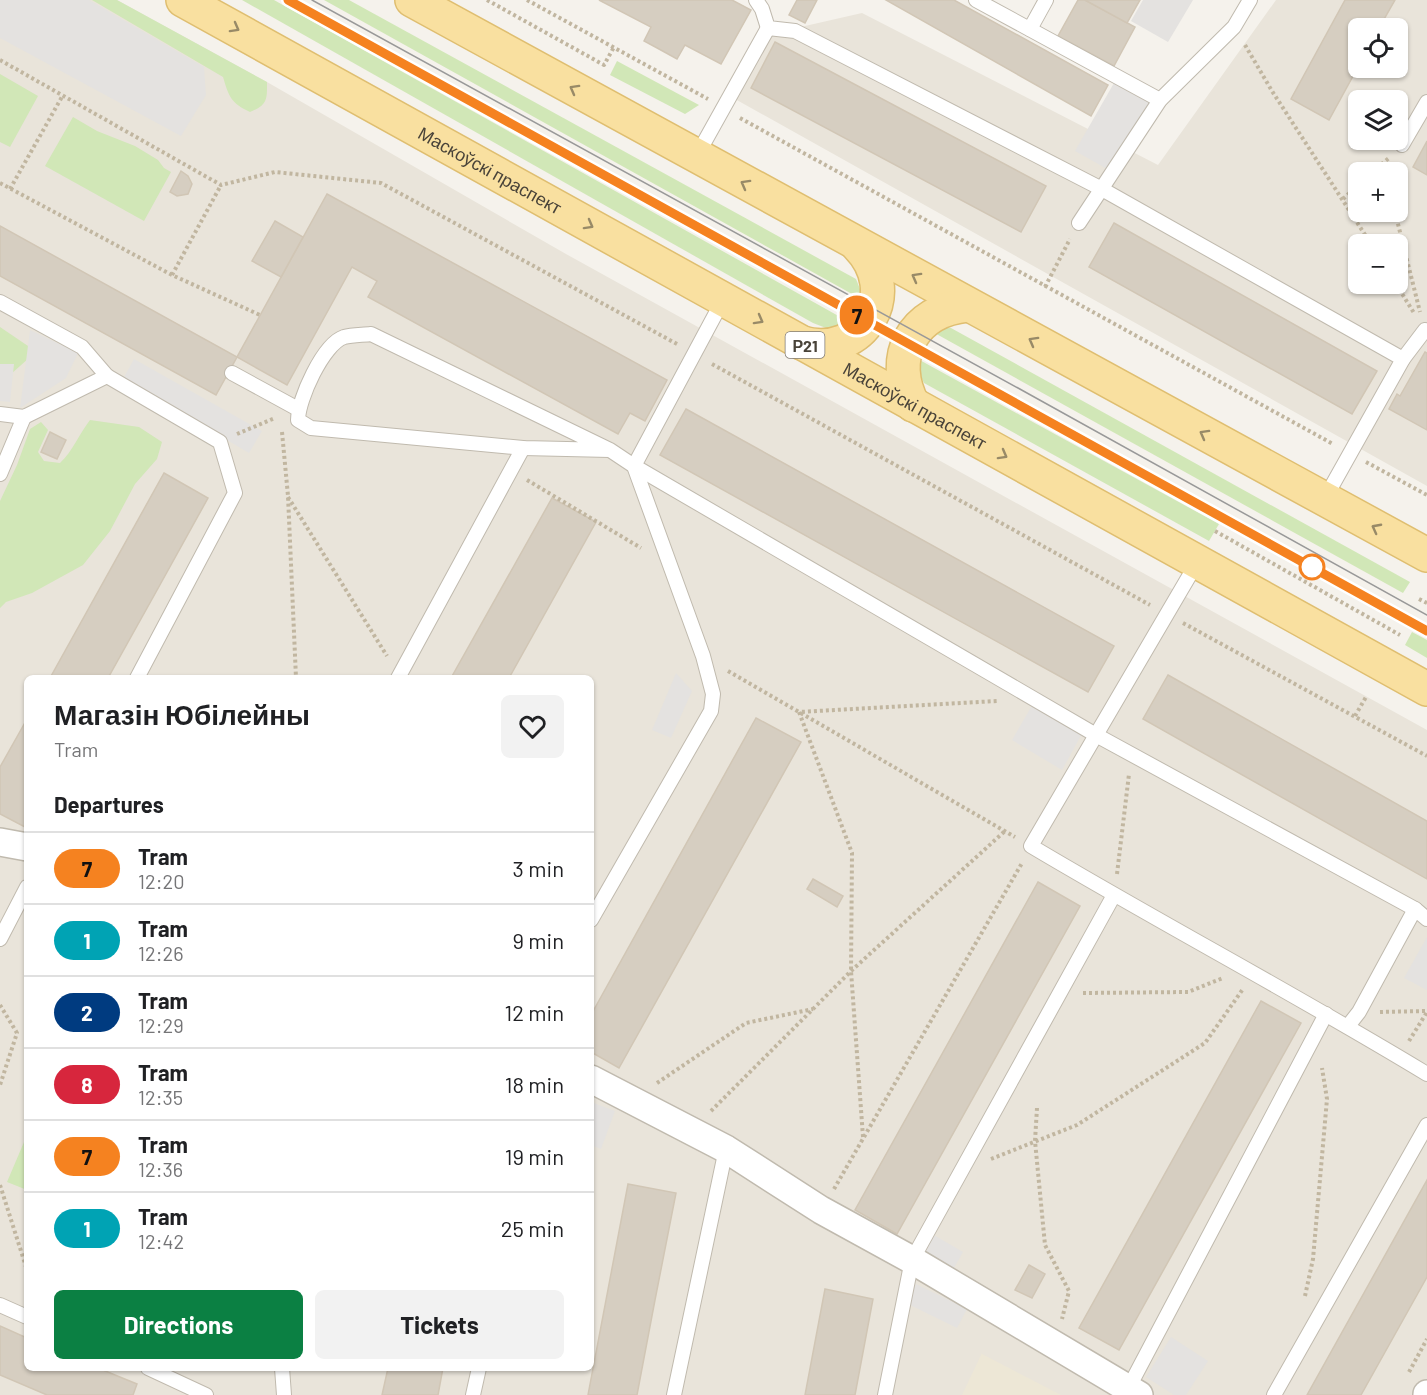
<!DOCTYPE html>
<html lang="en">
<head>
<meta charset="utf-8">
<style>
	:root { --surface:#fff; --page:#f2f2f2; --text:#202124; --muted:#757577; --line:#e0e0e0; --accent:#0b8043 }
	body { margin:0; font-family:Barlow,sans-serif; background:var(--page); color:var(--text); height:100vh; display:flex; flex-direction:column; font-size:22px; white-space:nowrap }
	* { box-sizing:border-box; margin:0 }
	p { font-size:20px; color:var(--muted) }
	.icon { flex:none; width:33px; height:33px; fill:none; stroke:currentColor; stroke-width:2; stroke-linecap:round; stroke-linejoin:round }
	.map { position:relative; flex:1; overflow:hidden }
	.details { position:absolute; left:24px; top:675px; width:570px; height:696px; display:flex; flex-direction:column; background:var(--surface); border-radius:9px; box-shadow:0 2px 4px #0004 }
	.details>* { flex:none }
	.badge { padding:0 12px; border-radius:20px; font-size:21px; line-height:39px }
	.controls { position:absolute; left:1348px; top:18px; display:grid; gap:12px }
	.controls a { display:grid; place-items:center; width:60px; height:60px; border-radius:9px; background:var(--surface); box-shadow:0 2px 4px #0004; font-size:30px }
	.map>.badge { position:absolute; translate:-50% -50%; box-shadow:0 0 0 3px #fff }
	h2 { padding:0 30px; font-size:22px; line-height:54px }
	.round { display:grid; place-items:center; flex:none; width:63px; height:63px; border-radius:9px; background:var(--page) }
	.headline { display:flex; align-items:center; justify-content:space-between; height:102px; padding:0 30px }
	h1 { font-size:28px; font-weight:700; line-height:45px }
	.cta { display:flex; gap:12px; margin-top:auto; padding:12px 30px }
	.cta a { flex:1; height:69px; border-radius:9px; background:var(--accent); color:#fff; font-size:24px; font-weight:700; line-height:69px; text-align:center }
	.cta a+a { background:var(--page); color:var(--text) }
	ul { padding:0; list-style:none }
	li { display:flex; align-items:center; gap:18px; height:72px; padding:0 30px; border-top:2px solid var(--line) }
	li div { flex:1 }
	li b { display:block; font-size:22px }
	li em { font-style:normal }
	li .badge { min-width:66px; font-weight:700; text-align:center }
	.map>svg:first-child { display:block }
</style>
</head>
<body>
<div class="map">
<svg width="1427" height="1395" viewBox="0 0 1427 1395">
	<rect width="100%" height="100%" fill="#f5f2ec"/>
	<g fill="#e9e4da" fill-rule="evenodd">
		<path d="M 0,0 L 117,0 L 267,82 L 566,254 L 1427,730 L 1427,1395 L 0,1395 ZM 27,678 L 591,678 L 591,1368 L 27,1368 Z"/>
		<path d="M 1276,0 L 1427,0 L 1427,486 L 735,99 L 770,34 L 862,13 L 1158,165 ZM 1359,28 L 1398,28 L 1398,68 L 1359,68 ZM 1359,100 L 1398,100 L 1398,140 L 1359,140 ZM 1359,172 L 1398,172 L 1398,212 L 1359,212 ZM 1359,244 L 1398,244 L 1398,284 L 1359,284 Z"/>
	</g>
	<polygon fill="#ede7d6" points="982,1353 982,1354 1061,1395 962,1395"/>
	<g fill="#d1e7b7">
		<path d="M 92,0 L 117,0 L 267,82 C 267,99 268,105 250,112 C 231,103 229,97 223,77 Z"/>
		<polygon points="242,0 274,0 851,323 843,329 826,328 813,323"/>
		<polygon points="324,0 349,0 856,279 862,294 861,299"/>
		<polygon points="617,61 699,105 685,114 610,75"/>
		<polygon points="0,74 38,96 10,147 0,142"/>
		<polygon points="73,117 97,131 135,146 158,160 164,168 171,172 144,221 45,166"/>
		<polygon points="0,327 28,346 29,358 11,374 0,374"/>
		<polygon points="942,327 951,328 1410,582 1403,593 931,331"/>
		<polygon points="916,358 1219,524 1209,541 924,383 918,371"/>
		<path d="M 90,420 L 139,427 L 162,442 L 157,459 L 135,484 L 110,531 L 83,565 L 32,593 L 6,602 L 0,608 L 0,501 L 17,465 L 30,429 L 41,422 L 48,430 L 38,452 L 44,461 L 60,463 C 73,451 79,434 90,420 Z"/>
		<polygon points="1412,632 1427,640 1427,658 1405,645"/>
		<polygon points="27,1135 27,1190 7,1182"/>
	</g>
	<g fill="#e4e2e0">
		<polygon points="0,0 89,0 204,67 206,95 181,136 0,38"/>
		<polygon points="1143,0 1193,0 1168,42 1131,21"/>
		<polygon points="1114,83 1153,103 1109,170 1075,151"/>
		<polygon points="30,330 78,353 66,378 20,408"/>
		<polygon points="134,359 262,431 249,453 123,379"/>
		<polygon points="0,364 14,364 10,402 0,401"/>
		<polygon points="676,673 692,691 671,738 652,730"/>
		<polygon points="1034,702 1083,732 1062,770 1012,740"/>
		<polygon points="1427,937 1427,990 1404,978"/>
		<polygon points="591,1102 615,1111 601,1149 591,1145"/>
		<polygon points="932,1234 963,1252 950,1275 919,1257"/>
		<polygon points="916,1284 967,1309 957,1328 906,1303"/>
		<polygon points="1171,1337 1208,1361 1186,1395 1174,1395 1146,1377"/>
	</g>
	<g fill="#d6cec1" stroke="#d1c6b5" stroke-width="1.5">
		<polygon points="599,0 732,0 751,10 721,64 685,45 677,59 659,49 644,41 651,27"/>
		<polygon points="797,0 817,0 805,23 789,15"/>
		<polygon points="886,0 954,0 1108,85 1091,116"/>
		<polygon points="1078,0 1085,0 1135,27 1114,66 1058,36"/>
		<polygon points="1085,0 1140,0 1127,23"/>
		<polygon points="1345,0 1395,0 1379,28 1359,28 1359,65 1329,120 1291,99"/>
		<polygon points="775,42 1046,186 1021,232 751,88"/>
		<polygon points="1427,141 1427,175 1413,167"/>
		<polygon points="181,171 188,176 192,184 188,194 177,196 170,192"/>
		<polygon points="327,194 667,380 645,421 630,413 618,434 368,297 377,281 352,267 287,385 237,357"/>
		<polygon points="275,221 303,237 281,277 252,261"/>
		<polygon points="1114,223 1377,371 1352,414 1089,267"/>
		<polygon points="0,226 237,357 216,395 0,276"/>
		<polygon points="1425,352 1427,353 1427,430 1389,409 1397,394 1400,396"/>
		<polygon points="686,409 1114,646 1088,692 660,455"/>
		<polygon points="50,432 66,440 57,459 41,452"/>
		<polygon points="164,473 208,498 156,592 108,678 50,678"/>
		<polygon points="552,498 596,522 509,678 451,678"/>
		<polygon points="1168,675 1427,821 1427,879 1143,719"/>
		<polygon points="756,718 801,742 619,1068 591,1052 591,1015"/>
		<polygon points="27,719 27,824 25,827 0,814 0,767"/>
		<polygon points="813,879 843,896 837,907 807,889"/>
		<polygon points="1038,882 1080,906 897,1234 855,1210"/>
		<polygon points="1261,1001 1301,1023 1119,1350 1079,1328"/>
		<polygon points="1427,1180 1427,1277 1361,1395 1307,1395"/>
		<polygon points="628,1184 676,1193 655,1300 637,1395 588,1395"/>
		<polygon points="1029,1265 1045,1274 1032,1298 1015,1290"/>
		<polygon points="825,1289 873,1299 855,1395 805,1395"/>
		<polygon points="0,1326 27,1338 27,1368 98,1368 137,1384 133,1395 47,1395 0,1375"/>
		<polygon points="388,1368 443,1368 438,1395 382,1395"/>
	</g>
	<g fill="none" stroke-linecap="round" stroke-linejoin="round">
		<defs>
			<g id="lane">
				<polyline points="756,0 762,9 768,28 795,31 1100,188 1403,359 1324,500"/>
				<polyline points="976,0 1160,100"/>
				<polyline points="1030,29 1046,0"/>
				<polyline points="1402,145 1427,102"/>
				<polyline points="696,157 768,28"/>
				<polyline points="1079,223 1160,100 1234,27 1250,0"/>
				<polyline points="723,300 634,466 1096,735 1415,909 1427,919"/>
				<polyline points="0,302 82,347 107,376"/>
				<polyline points="1403,359 1425,330 1427,332"/>
				<polyline points="232,373 298,409"/>
				<polyline points="0,414 24,417 107,376 220,442 235,493 137,678"/>
				<polyline points="0,474 24,417"/>
				<path d="M 1198,561 L 1031,846 C 1162,924 1297,995 1427,1074"/>
				<polyline points="398,678 523,448"/>
				<path d="M 591,920 L 711,711 L 713,694 L 703,656 L 634,466 L 610,450 L 371,334 C 363,335 352,335 344,337 C 323,344 298,400 298,420 L 311,428 L 523,448 L 610,450"/>
				<polyline points="0,939 27,887"/>
				<polyline points="1348,1026 1359,1012 1415,909"/>
				<polyline points="0,1305 27,1317"/>
				<polyline points="148,1368 206,1395"/>
				<polyline points="282,1368 284,1395"/>
				<polyline points="1128,1389 1326,1014"/>
				<polyline points="473,1395 479,1368"/>
				<polyline points="674,1395 726,1149"/>
				<polyline points="885,1395 912,1260 1114,895"/>
				<polyline points="1274,1395 1427,1125"/>
			</g>
			<g id="street">
				<polyline points="0,842 27,847"/>
				<polyline points="591,1079 726,1149 821,1210 912,1260 1139,1395"/>
				<polyline points="1427,1395 1427,1394"/>
			</g>
			<g id="primary">
				<path id="s1" d="M 183,0 L 1427,689"/>
				<polyline points="412,0 1427,555"/>
				<path d="M 802,343 C 864,360 903,292 858,246"/>
				<path d="M 913,405 C 888,356 913,311 967,305"/>
			</g>
		</defs>
		<use href="#lane" stroke="#c0baae" stroke-width="16"/>
		<use href="#street" stroke="#c0baae" stroke-width="30"/>
		<use href="#primary" stroke="#dfbe70" stroke-width="36"/>
		<g stroke="#c1b6a0" stroke-width="4" stroke-dasharray="3 3" stroke-linecap="butt">
			<polyline points="487,0 604,65 614,47"/>
			<polyline points="527,0 708,99"/>
			<polyline points="1245,45 1272,91 1371,244"/>
			<polyline points="0,60 221,185 275,172 381,183 677,344"/>
			<polyline points="740,118 1333,444"/>
			<polyline points="1383,163 1386,172"/>
			<polyline points="1372,172 1389,158"/>
			<polyline points="0,183 172,275 260,315"/>
			<polyline points="10,189 63,95"/>
			<polyline points="1343,199 1359,184"/>
			<polyline points="1395,212 1420,312"/>
			<polyline points="172,275 221,185"/>
			<polyline points="1396,284 1414,313"/>
			<polyline points="1045,287 1070,239"/>
			<polyline points="712,364 1150,605"/>
			<polyline points="282,432 288,496 296,678"/>
			<polyline points="237,434 275,418"/>
			<polyline points="1366,462 1427,495"/>
			<polyline points="527,480 641,548"/>
			<polyline points="288,497 387,656"/>
			<polyline points="1215,531 1400,635"/>
			<polyline points="1419,599 1427,603"/>
			<polyline points="1183,623 1427,756"/>
			<polyline points="728,671 1015,837"/>
			<polyline points="1355,716 1366,697"/>
			<polyline points="1117,874 1129,774"/>
			<polyline points="1083,993 1188,992 1223,978"/>
			<polyline points="0,1005 17,1033 0,1085"/>
			<polyline points="1380,1012 1427,1011"/>
			<polyline points="1409,1041 1427,1012"/>
			<polyline points="657,1083 746,1023 813,1009"/>
			<polyline points="1037,1108 1035,1141 1045,1245 1069,1291 1062,1319"/>
			<polyline points="711,1111 851,971 1005,831"/>
			<polyline points="863,1137 851,971 852,853 799,712 997,701"/>
			<polyline points="991,1159 1077,1125 1205,1043 1243,989"/>
			<polyline points="0,1185 27,1270"/>
			<polyline points="834,1189 1022,863"/>
			<polyline points="1305,1296 1313,1259 1327,1099 1322,1068"/>
			<polyline points="1409,1372 1427,1339"/>
		</g>
		<use href="#lane" stroke="#fff" stroke-width="14"/>
		<use href="#street" stroke="#fff" stroke-width="27"/>
		<use href="#primary" stroke="#f9e0a0" stroke-width="33"/>
		<g stroke="#999" stroke-width="1.5">
			<polyline points="288,0 1427,631"/>
			<polyline points="312,0 1018,388 1427,615"/>
		</g>
	</g>
	<defs><path id="oneway-chevron" d="M-2-3.5L2.5 0L-2 3.5" fill="none" stroke-width="1.6" stroke-linecap="round" stroke-linejoin="round" transform="scale(1.5)"/></defs>
	<g stroke="#988a67">
		<use href="#oneway-chevron" transform="translate(235 28) rotate(29)"/>
		<use href="#oneway-chevron" transform="translate(574 89) rotate(-151)"/>
		<use href="#oneway-chevron" transform="translate(745 184) rotate(-151)"/>
		<use href="#oneway-chevron" transform="translate(589 225) rotate(29)"/>
		<use href="#oneway-chevron" transform="translate(916 277) rotate(-151)"/>
		<use href="#oneway-chevron" transform="translate(759 320) rotate(29)"/>
		<use href="#oneway-chevron" transform="translate(1033 341) rotate(-151)"/>
		<use href="#oneway-chevron" transform="translate(1204 434) rotate(-151)"/>
		<use href="#oneway-chevron" transform="translate(1003 455) rotate(29)"/>
		<use href="#oneway-chevron" transform="translate(1376 528) rotate(-152)"/>
	</g>
	<g fill="none" stroke-linecap="round" stroke-linejoin="round">
		<defs>
			<polyline id="line" points="288,0 1427,631"/>
		</defs>
		<use href="#line" stroke="#fff" stroke-width="14"/>
		<use href="#line" stroke="#f58220" stroke-width="9"/>
	</g>
	<circle fill="#fff" stroke="#f58220" stroke-width="3" cx="1312" cy="567" r="12"/>
	<g text-anchor="middle" dominant-baseline="central" stroke-width="6" stroke-linejoin="round" paint-order="stroke">
		<rect fill="#fff" stroke="#807b74" stroke-width="1.5" x="785.5" y="332" width="39" height="26" rx="4.5"/>
		<g font-size="16" font-weight="bold" fill="#494339">
			<text x="805" y="345">Р21</text>
		</g>
		<g font-size="18" fill="#494339" stroke="#fff">
			<text stroke="none"><textPath href="#s1" startOffset="351">Маскоўскі праспект</textPath></text>
			<text stroke="none"><textPath href="#s1" startOffset="837">Маскоўскі праспект</textPath></text>
		</g>
	</g>
</svg>
<div class="controls">
<a><svg class="icon" aria-label="locate" viewBox="0 0 24 24"><circle cx="12" cy="12" r="6"/><path d="M12 2v4M12 18v4M2 12h4M18 12h4"/></svg></a>
<a><svg class="icon" aria-label="layers" viewBox="0 0 24 24"><path d="M12 4l9 5-9 5-9-5zM3 14l9 5 9-5"/></svg></a>
<a>+</a>
<a>−</a>
</div>
<b class="badge" style="left:857px;top:315px;background:#f58220;color:#111">7</b>
<section class="details">
<div class="headline"><div><h1>Магазін Юбілейны</h1><p>Tram</p></div><a class="round"><svg class="icon" aria-label="heart" viewBox="0 0 24 24"><path d="M12 20l-8-8c-3-5 5-10 8-4 3-6 11-1 8 4z"/></svg></a></div>
<h2>Departures</h2>
<ul>
<li><span class="badge" style="background:#f58220;color:#111">7</span><div><b>Tram</b><p>12:20</p></div><em>3 min</em></li>
<li><span class="badge" style="background:#00a3b4;color:#fff">1</span><div><b>Tram</b><p>12:26</p></div><em>9 min</em></li>
<li><span class="badge" style="background:#003b80;color:#fff">2</span><div><b>Tram</b><p>12:29</p></div><em>12 min</em></li>
<li><span class="badge" style="background:#d7263d;color:#fff">8</span><div><b>Tram</b><p>12:35</p></div><em>18 min</em></li>
<li><span class="badge" style="background:#f58220;color:#111">7</span><div><b>Tram</b><p>12:36</p></div><em>19 min</em></li>
<li><span class="badge" style="background:#00a3b4;color:#fff">1</span><div><b>Tram</b><p>12:42</p></div><em>25 min</em></li>
</ul>
<div class="cta"><a>Directions</a><a>Tickets</a></div>
</section>
</div>
</body>
</html>
